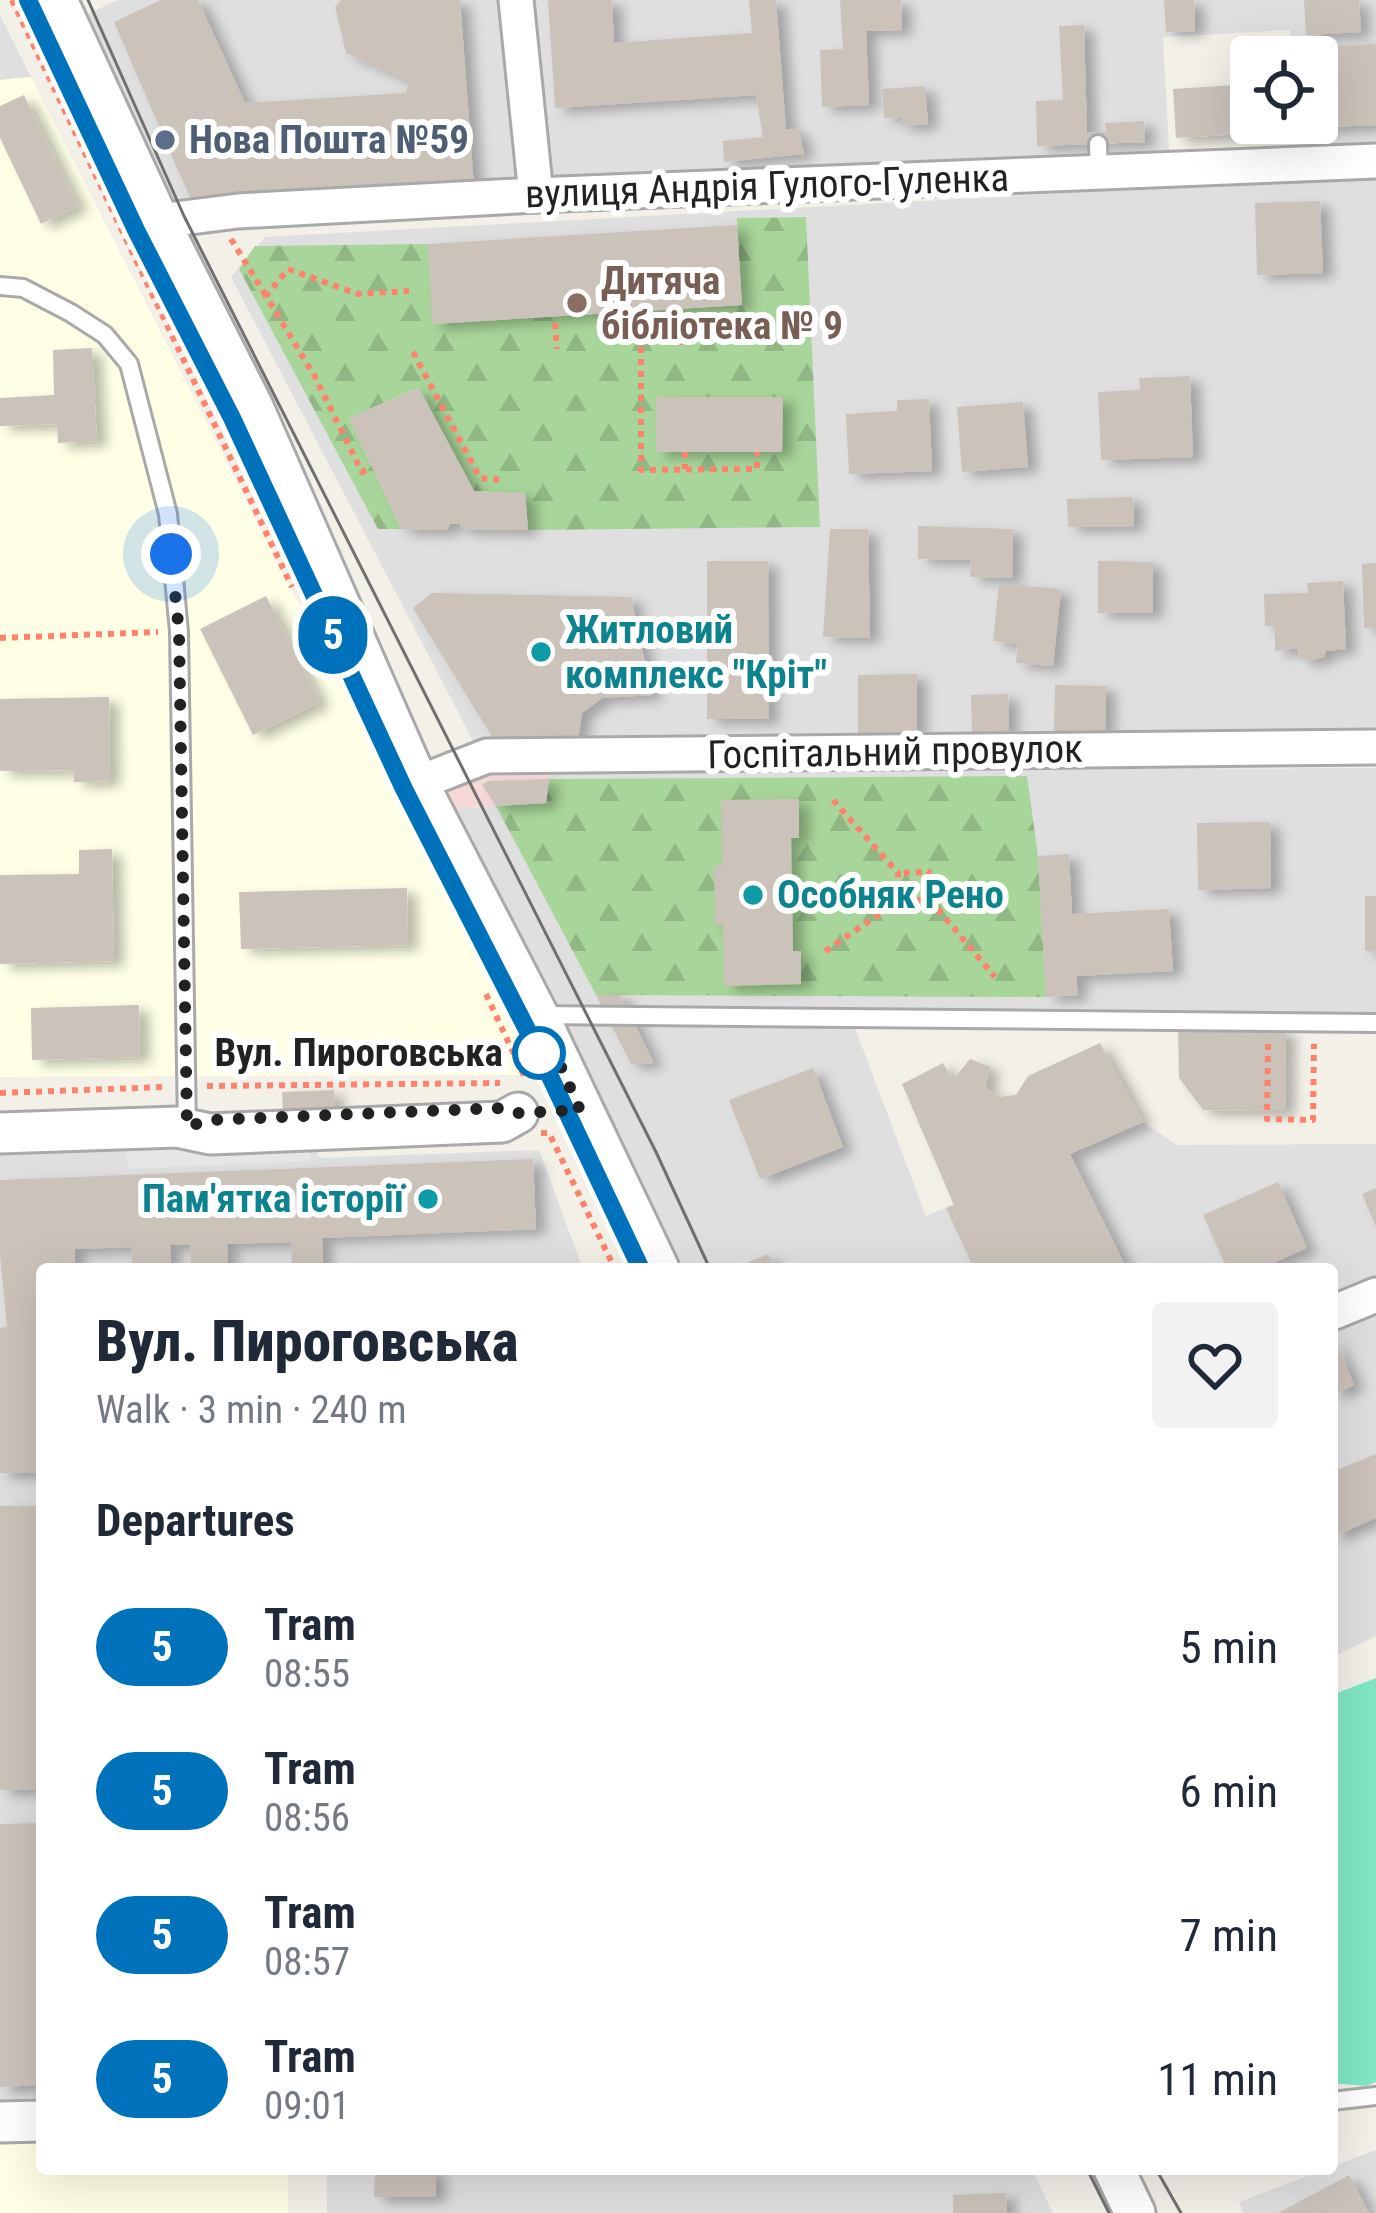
<!DOCTYPE html>
<html lang="en">
<head>
<meta charset="utf-8">
<style>
	:root { --surface:#fff; --page:#f2f2f3; --text:#1f2937; --muted:#747a83 }
	body { margin:0; font-family:"Roboto Condensed",sans-serif; background:var(--page); color:var(--text); height:100vh; display:flex; flex-direction:column; font-size:45px; white-space:nowrap }
	* { box-sizing:border-box; margin:0 }
	p { font-size:39px; color:var(--muted) }
	.icon { flex:none; width:66px; height:66px; fill:none; stroke:currentColor; stroke-width:2; stroke-linecap:round; stroke-linejoin:round }
	.map { position:relative; flex:1; overflow:hidden }
	.panel { position:absolute; left:36px; top:1263px; width:1302px; height:912px; display:flex; flex-direction:column; background:var(--surface); border-radius:12px; box-shadow:0 12px 48px #0002 }
	.panel>* { flex:none }
	.badge { padding:0 24px; border-radius:39px; font-size:42px; line-height:78px }
	.controls { position:absolute; left:1230px; top:36px; display:grid; gap:24px }
	.controls a { display:grid; place-items:center; width:108px; height:108px; border-radius:12px; background:var(--surface); box-shadow:0 12px 48px #0002; font-size:60px }
	.you { position:absolute; width:60px; height:60px; margin:-30px; border:9px solid #fff; border-radius:50%; background:#1a73e8; box-shadow:0 0 0 18px #1a73e833 }
	.map>.badge { position:absolute; translate:-50% -50%; box-shadow:0 0 0 6px #fff }
	h2 { padding:0 60px; font-size:45px; line-height:108px }
	.round { display:grid; place-items:center; flex:none; width:126px; height:126px; border-radius:12px; background:var(--page) }
	.summary { display:flex; align-items:center; justify-content:space-between; height:204px; padding:0 60px }
	h1 { font-size:57px; font-weight:800; line-height:90px }
	ul { padding:0; list-style:none }
	li { display:flex; align-items:center; gap:36px; height:144px; padding:0 60px }
	li div { flex:1 }
	li b { display:block; font-size:45px }
	li em { font-style:normal }
	li .badge { min-width:132px; font-weight:700; text-align:center }
	.map>svg:first-child { display:block }
</style>
</head>
<body>
<div class="map">
<svg width="1376" height="2213" viewBox="0 0 1376 2213">
	<defs>
		<pattern id="forest-firs" width="22" height="20" patternUnits="userSpaceOnUse" patternTransform="scale(3)"><rect width="22" height="20" fill="#a8d599"/><path d="M5 1l3.5 6h-7zM16 11l3.5 6h-7z" fill="#90b784"/></pattern>
		<filter id="shadow"><feDropShadow dx="10" dy="5.5" stdDeviation="6" flood-color="#0004"/></filter>
	</defs>
	<rect width="100%" height="100%" fill="#f3f0e8"/>
	<g fill="#e0dfdf">
		<polygon points="118,0 518,0 534,210 183,227 85,15"/>
		<polygon points="526,0 1376,0 1376,156 1298,159 1296,123 1317,123 1317,57 1292,57 1290,30 1163,37 1170,167 541,207"/>
		<polygon points="0,15 31,77 0,80"/>
		<polygon points="1376,176 1376,746 481,756 231,277 265,237"/>
		<polygon points="1376,768 1376,1020 538,1013 436,810 545,803 549,771"/>
		<polygon points="542,1017 852,1020 926,1216 1143,1122 1177,1145 1376,1144 1376,1294 1332,1312 1332,1269 661,1269"/>
		<polygon points="0,1132 127,1148 128,1168 309,1161 310,1140 320,1158 539,1150 583,1269 42,1269 42,2110 0,2111"/>
		<polygon points="1376,1297 1376,1636 1332,1657 1332,1316"/>
		<polygon points="1376,2150 1376,2213 1243,2213 1239,2202"/>
		<polygon points="327,2169 1032,2169 1053,2213 327,2213"/>
	</g>
	<polygon fill="#f4d9d7" points="486,771 549,771 546,803 436,810 421,784"/>
	<g fill="#feffe5">
		<polygon points="31,77 538,1075 0,1077 0,80"/>
		<polygon points="42,2122 42,2169 288,2169 288,2213 0,2213 0,2123"/>
	</g>
	<g fill="url(#forest-firs)">
		<polygon points="806,217 820,527 528,530 525,494 474,491 418,388 349,418 401,529 378,529 239,269 255,246 428,244 433,324 741,305 737,218"/>
		<polygon points="1027,776 1038,856 1046,997 596,995 496,806 546,803 549,779"/>
	</g>
	<polygon fill="#80e7c4" points="1376,1678 1376,2082 1366,2086 1332,2083 1332,1695"/>
	<polygon fill="#e6e6e6" points="310,1140 310,1161 128,1169 127,1148"/>
	<g fill="#cbc2ba" filter="url(#shadow)">
		<polygon points="161,0 198,0 245,103 406,93 409,81 346,53 335,7 341,0 460,0 474,187 206,206 191,200 114,22"/>
		<polygon points="548,0 612,0 614,43 752,33 749,0 776,0 786,130 798,129 804,154 724,162 723,141 763,137 756,95 555,108"/>
		<polygon points="840,0 901,0 902,30 866,31 869,105 822,107 820,50 843,49"/>
		<polygon points="1164,0 1194,0 1195,31 1166,32"/>
		<polygon points="1304,0 1359,0 1361,32 1306,35"/>
		<polygon points="1084,25 1087,133 1106,132 1105,123 1144,121 1145,142 1037,146 1036,101 1063,100 1059,26"/>
		<polygon points="1376,44 1376,125 1302,128 1302,123 1317,123 1317,57 1299,57 1299,48"/>
		<polygon points="1251,84 1251,123 1286,123 1287,131 1176,138 1173,89"/>
		<polygon points="925,86 928,124 901,126 901,117 884,118 882,89"/>
		<polygon points="24,95 78,206 41,224 0,138 0,106"/>
		<polygon points="1320,201 1323,273 1257,275 1255,203"/>
		<polygon points="737,225 742,305 432,324 428,244"/>
		<polygon points="92,348 97,441 58,443 57,424 0,426 0,398 54,395 53,350"/>
		<polygon points="1190,376 1193,457 1101,460 1098,392 1140,390 1139,378"/>
		<polygon points="419,388 474,491 525,493 528,530 462,529 460,524 450,524 447,530 401,529 349,418"/>
		<polygon points="656,397 783,397 782,452 656,452"/>
		<polygon points="929,399 932,471 849,474 846,414 897,411 897,400"/>
		<polygon points="1023,402 1028,467 962,472 957,407"/>
		<polygon points="1133,497 1134,526 1068,527 1067,499"/>
		<polygon points="918,526 1013,529 1012,578 970,577 971,560 918,559"/>
		<polygon points="830,529 868,529 870,638 823,637"/>
		<polygon points="707,561 768,561 769,719 707,719"/>
		<polygon points="1098,561 1153,562 1153,613 1098,613"/>
		<polygon points="1376,563 1376,628 1364,628 1362,564"/>
		<polygon points="1343,581 1346,649 1326,651 1324,657 1307,661 1300,657 1297,648 1275,651 1275,626 1265,626 1264,594 1308,593 1307,583"/>
		<polygon points="999,584 1061,589 1053,666 1016,663 1018,644 993,641"/>
		<polygon points="432,593 631,597 652,695 602,698 582,713 576,753 499,748 413,608"/>
		<polygon points="266,596 320,702 253,735 200,629"/>
		<polygon points="917,674 917,733 858,733 858,675"/>
		<polygon points="1055,685 1106,686 1105,733 1054,733"/>
		<polygon points="1008,694 1009,732 972,733 971,695"/>
		<polygon points="109,697 110,781 74,782 74,770 0,771 0,699"/>
		<polygon points="549,779 546,803 496,806 482,785 488,781"/>
		<polygon points="799,799 799,838 791,838 793,951 801,951 801,984 724,986 723,925 715,925 714,866 722,866 721,800"/>
		<polygon points="1270,822 1271,888 1198,890 1197,823"/>
		<polygon points="112,849 114,961 0,964 0,875 79,874 79,850"/>
		<polygon points="1069,854 1072,914 1169,909 1173,971 1076,976 1078,995 1046,997 1038,856"/>
		<polygon points="407,888 408,945 241,949 239,892"/>
		<polygon points="1365,896 1376,896 1376,952 1365,951"/>
		<polygon points="596,995 620,995 654,1063 631,1064"/>
		<polygon points="139,1005 140,1057 32,1060 31,1008"/>
		<polygon points="1178,1027 1286,1029 1285,1111 1203,1110 1179,1078"/>
		<polygon points="1100,1043 1143,1122 1070,1154 1127,1269 974,1269 946,1208 954,1205 902,1084 943,1063 953,1080 970,1059 990,1067 985,1088 999,1097 1016,1095 1028,1076"/>
		<polygon points="813,1068 843,1147 760,1179 729,1100"/>
		<polygon points="334,1090 335,1108 283,1111 282,1092"/>
		<polygon points="533,1159 536,1229 322,1238 323,1269 292,1269 291,1242 227,1244 228,1269 191,1269 190,1245 170,1245 171,1269 132,1269 131,1247 75,1249 75,1269 42,1269 42,1472 0,1473 0,1328 7,1327 0,1255 0,1180"/>
		<polygon points="1278,1182 1307,1248 1260,1269 1227,1269 1203,1215"/>
		<polygon points="1376,1188 1376,1227 1362,1194"/>
		<polygon points="768,1254 775,1269 732,1269"/>
		<polygon points="1332,1334 1354,1385 1332,1395"/>
		<polygon points="1376,1454 1376,1518 1332,1537 1332,1472"/>
		<polygon points="0,1506 37,1506 42,1789 0,1790"/>
		<polygon points="42,1823 42,2085 0,2087 0,1824"/>
		<polygon points="375,2169 436,2169 436,2197 374,2197"/>
		<polygon points="1349,2175 1369,2213 1278,2213"/>
		<polygon points="1006,2193 1007,2213 953,2213 953,2195"/>
	</g>
	<g fill="none" stroke-linecap="round" stroke-linejoin="round">
		<defs>
			<g id="service">
				<polyline points="1098,144 1099,173"/>
				<polyline points="0,286 23,288 71,313 105,335 129,364 168,514 179,632 187,1127"/>
				<polyline points="539,1015 1376,1023"/>
				<polyline points="1332,2101 1376,2096"/>
			</g>
			<g id="minor">
				<polyline points="516,0 536,195"/>
				<polyline points="159,221 238,211 536,195 1376,161"/>
				<polyline points="418,783 487,756 1376,747"/>
				<polyline points="1332,1313 1376,1295"/>
			</g>
			<g id="tertiary">
				<polyline points="57,0 159,221 253,407 418,783 538,1015 659,1269"/>
				<polyline points="0,1133 177,1127 210,1134 502,1122 518,1113"/>
				<polyline points="0,2122 42,2121"/>
				<polyline points="1114,2169 1135,2213"/>
			</g>
		</defs>
		<use href="#service" stroke="#a9a9a9" stroke-width="22"/>
		<use href="#minor" stroke="#a9a9a9" stroke-width="39"/>
		<use href="#tertiary" stroke="#a9a9a9" stroke-width="45"/>
		<g stroke="#ff826d" stroke-width="6" stroke-dasharray="6 6" stroke-linecap="butt">
			<polyline points="12,0 292,587"/>
			<polyline points="231,239 266,296"/>
			<polyline points="678,315 681,346"/>
			<polyline points="555,323 557,349"/>
			<polyline points="641,347 641,470 757,469 757,452"/>
			<polyline points="413,352 480,478 501,480 502,484"/>
			<polyline points="685,452 685,469"/>
			<polyline points="366,470 362,472 315,377 266,296 288,269 358,294 409,291"/>
			<polyline points="0,638 158,632"/>
			<polyline points="833,800 898,873 899,901 930,900 929,872 898,873"/>
			<polyline points="930,900 995,977"/>
			<polyline points="825,951 899,901"/>
			<polyline points="486,994 526,1080"/>
			<polyline points="1268,1044 1267,1119 1313,1120 1314,1044"/>
			<polyline points="207,1086 500,1083"/>
			<polyline points="0,1093 164,1087"/>
			<polyline points="541,1133 549,1133 615,1269"/>
		</g>
		<use href="#service" stroke="#fff" stroke-width="16"/>
		<use href="#minor" stroke="#fff" stroke-width="33"/>
		<use href="#tertiary" stroke="#fff" stroke-width="39"/>
		<g stroke="#707070" stroke-width="3">
			<polyline points="28,0 136,230 232,419 404,789 539,1053 641,1269"/>
			<polyline points="88,0 184,216 656,1152 710,1269"/>
			<polyline points="1087,2169 1109,2213"/>
			<polyline points="1156,2169 1181,2213"/>
		</g>
	</g>
	<g fill="none" stroke-linecap="round" stroke-linejoin="round">
		<defs>
			<polyline id="line" points="28,0 136,230 232,418 404,789 539,1053 641,1269"/>
		</defs>
		<use href="#line" stroke="#fff" stroke-width="27"/>
		<use href="#line" stroke="#0072bc" stroke-width="18"/>
		<polyline stroke="#222" stroke-width="12" stroke-dasharray="0 21.6" points="171,554 179,632 187,1127 209,1120 502,1108 518,1113 580,1110 550,1042 539,1053"/>
	</g>
	<circle fill="#5c6f8a" stroke="#fff" stroke-width="4.5" cx="165" cy="140" r="12"/>
	<circle fill="#8d6e63" stroke="#fff" stroke-width="4.5" cx="577" cy="303" r="12"/>
	<g fill="#0f9aa8" stroke="#fff" stroke-width="4.5">
		<circle cx="541" cy="652" r="12"/>
		<circle cx="753" cy="895" r="12"/>
		<circle cx="428" cy="1199" r="12"/>
	</g>
	<circle fill="#fff" stroke="#0072bc" stroke-width="6" cx="539" cy="1053" r="24"/>
	<g text-anchor="middle" dominant-baseline="central" stroke-width="12" stroke-linejoin="round" paint-order="stroke">
		<g font-size="39" font-weight="bold" fill="#4e5e75" stroke="#fff" text-anchor="start">
			<text x="189" y="140">Нова Пошта №59</text>
		</g>
		<g font-size="39" fill="#222" stroke="#fff">
			<text transform="translate(767 186) rotate(-2)">вулиця Андрія Гулого-Гуленка</text>
			<text transform="translate(895 752) rotate(-1)">Госпітальний провулок</text>
		</g>
		<g font-size="39" font-weight="bold" fill="#785e54" stroke="#fff" text-anchor="start">
			<text x="601" y="281">Дитяча<tspan x="601" dy="45">бібліотека № 9</tspan></text>
		</g>
		<g font-size="39" font-weight="bold" fill="#0d838f" stroke="#fff" text-anchor="start">
			<text x="565" y="630">Житловий<tspan x="565" dy="45">комплекс "Кріт"</tspan></text>
			<text x="777" y="895">Особняк Рено</text>
			<text x="404" y="1199" text-anchor="end">Пам'ятка історії</text>
		</g>
		<g font-size="39" font-weight="bold" fill="#222" stroke="#fff" text-anchor="end">
			<text x="503" y="1053">Вул. Пироговська</text>
		</g>
	</g>
</svg>
<div class="controls">
<a><svg class="icon" aria-label="locate" viewBox="0 0 24 24"><circle cx="12" cy="12" r="6"/><path d="M12 2v4M12 18v4M2 12h4M18 12h4"/></svg></a>
</div>
<div class="you" style="left:171px;top:554px"></div>
<b class="badge" style="left:333px;top:635px;background:#0072bc;color:#fff">5</b>
<section class="panel">
<div class="summary"><div><h1>Вул. Пироговська</h1><p>Walk · 3 min · 240 m</p></div><a class="round"><svg class="icon" aria-label="heart" viewBox="0 0 24 24"><path d="M12 20l-8-8c-3-5 5-10 8-4 3-6 11-1 8 4z"/></svg></a></div>
<h2>Departures</h2>
<ul>
<li><span class="badge" style="background:#0072bc;color:#fff">5</span><div><b>Tram</b><p>08:55</p></div><em>5 min</em></li>
<li><span class="badge" style="background:#0072bc;color:#fff">5</span><div><b>Tram</b><p>08:56</p></div><em>6 min</em></li>
<li><span class="badge" style="background:#0072bc;color:#fff">5</span><div><b>Tram</b><p>08:57</p></div><em>7 min</em></li>
<li><span class="badge" style="background:#0072bc;color:#fff">5</span><div><b>Tram</b><p>09:01</p></div><em>11 min</em></li>
</ul>
</section>
</div>
</body>
</html>
